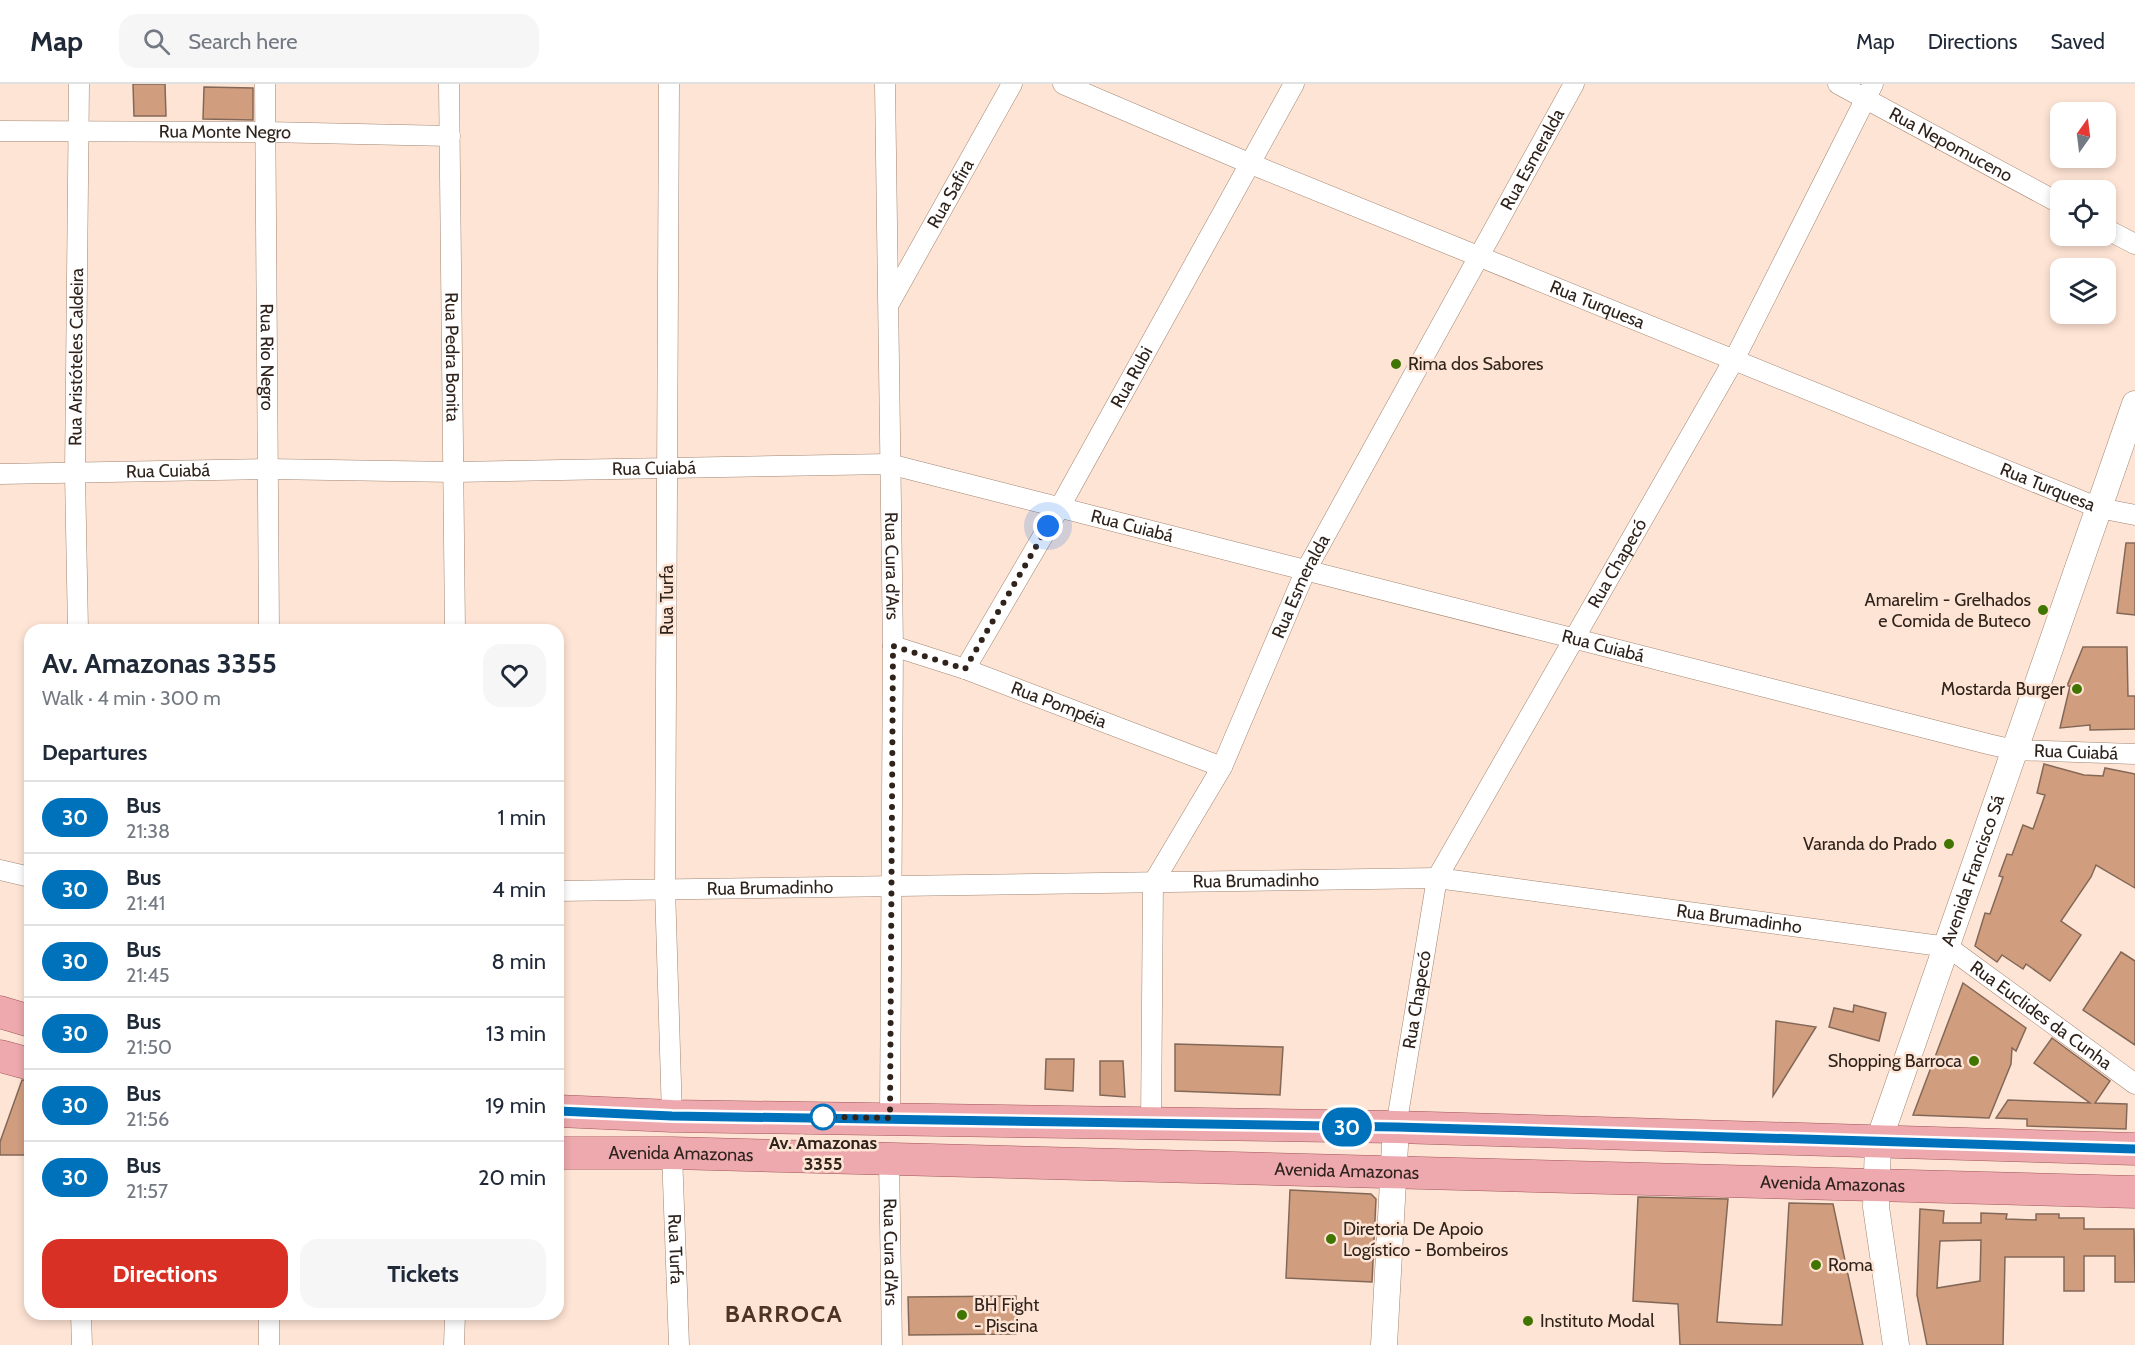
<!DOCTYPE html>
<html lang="en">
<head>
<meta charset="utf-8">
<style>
	:root { --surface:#fff; --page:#f6f6f7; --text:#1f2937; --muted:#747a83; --line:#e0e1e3; --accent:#d93025 }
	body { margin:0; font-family:Cabin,sans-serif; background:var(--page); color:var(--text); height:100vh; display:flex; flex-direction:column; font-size:22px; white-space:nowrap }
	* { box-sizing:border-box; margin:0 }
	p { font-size:20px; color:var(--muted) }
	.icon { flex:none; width:33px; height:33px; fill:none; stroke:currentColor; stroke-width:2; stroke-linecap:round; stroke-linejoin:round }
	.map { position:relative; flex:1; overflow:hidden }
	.details { position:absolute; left:24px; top:540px; width:540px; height:696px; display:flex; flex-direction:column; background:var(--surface); border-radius:18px; box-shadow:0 3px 9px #0003 }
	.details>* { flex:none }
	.badge { padding:0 12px; border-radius:20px; font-size:21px; line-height:39px }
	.needle { width:39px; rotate:14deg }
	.fabs { position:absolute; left:2050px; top:18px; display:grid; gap:12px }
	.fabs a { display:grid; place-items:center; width:66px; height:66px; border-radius:12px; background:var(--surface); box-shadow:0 3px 9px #0003; font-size:30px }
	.you { position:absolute; width:30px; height:30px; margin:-15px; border:4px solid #fff; border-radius:50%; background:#1a73e8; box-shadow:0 0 0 9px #1a73e833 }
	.map>.badge { position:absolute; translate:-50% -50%; box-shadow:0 0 0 3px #fff }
	h2 { padding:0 18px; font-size:22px; line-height:54px }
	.round { display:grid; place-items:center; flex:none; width:63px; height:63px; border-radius:18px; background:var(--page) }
	.headline { display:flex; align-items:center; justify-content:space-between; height:102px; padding:0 18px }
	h1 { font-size:28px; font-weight:700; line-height:45px }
	.button { display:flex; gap:12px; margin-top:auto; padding:12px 18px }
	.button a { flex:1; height:69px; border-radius:18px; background:var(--accent); color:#fff; font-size:24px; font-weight:700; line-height:69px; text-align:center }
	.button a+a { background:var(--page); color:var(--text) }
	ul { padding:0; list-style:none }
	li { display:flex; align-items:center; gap:18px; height:72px; padding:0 18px; border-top:2px solid var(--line) }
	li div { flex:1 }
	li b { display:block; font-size:22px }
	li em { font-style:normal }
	li .badge { min-width:66px; font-weight:700; text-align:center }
	header { display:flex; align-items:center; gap:36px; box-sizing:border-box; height:84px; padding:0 30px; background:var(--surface); border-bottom:2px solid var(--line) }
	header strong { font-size:28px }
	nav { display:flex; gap:33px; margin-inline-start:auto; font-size:21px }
	.search { width:420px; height:54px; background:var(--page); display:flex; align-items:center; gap:15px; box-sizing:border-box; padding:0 21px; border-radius:18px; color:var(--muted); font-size:22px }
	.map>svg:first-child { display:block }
</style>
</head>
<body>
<header>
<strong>Map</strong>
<div class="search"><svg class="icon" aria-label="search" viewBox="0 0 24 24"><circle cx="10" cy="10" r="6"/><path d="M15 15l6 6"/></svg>Search here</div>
<nav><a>Map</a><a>Directions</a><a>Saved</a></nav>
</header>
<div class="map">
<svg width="2135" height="1261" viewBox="0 0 2135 1261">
	<rect width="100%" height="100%" fill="#fee4d4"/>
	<g fill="#d09e7f" stroke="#846857" stroke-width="1.5" fill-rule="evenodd">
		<polygon points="133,0 165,0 166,32 134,32"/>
		<polygon points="204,3 253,4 253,36 203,35"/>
		<polygon points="2126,459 2135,459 2135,531 2117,529"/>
		<polygon points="2083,563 2127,563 2128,612 2135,612 2135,645 2090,646 2090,641 2060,644 2070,602 2067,602"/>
		<polygon points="2044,680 2084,691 2103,692 2105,684 2135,690 2135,804 2096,781 2091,793 2061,837 2081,851 2050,897 2026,880 2023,885 2002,871 1997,878 1975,862 1985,829 1990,830 2003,793 1999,792 2007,770 2012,771 2023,741 2033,745 2045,711 2037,709"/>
		<polygon points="2121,868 2135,877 2135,961 2083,926"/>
		<polygon points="1963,899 2026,944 2016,967 2012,964 2011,980 1989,1034 1913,1031"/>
		<polygon points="1854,921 1886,929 1879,957 1829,943 1834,924 1853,928"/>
		<polygon points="1776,937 1816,943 1773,1012"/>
		<polygon points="2052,954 2110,997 2095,1019 2127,1020 2126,1045 2027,1042 2027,1035 1996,1034 2008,1016 2090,1019 2034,979"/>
		<polygon points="1175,960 1283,963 1280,1011 1175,1007"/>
		<polygon points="1046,975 1074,975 1073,1007 1045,1005"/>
		<polygon points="1100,977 1123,977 1125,1013 1100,1011"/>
		<polygon points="22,996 30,997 30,1071 0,1071 0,1058"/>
		<polygon points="1290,1106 1371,1110 1376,1115 1372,1198 1286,1194"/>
		<polygon points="1638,1113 1728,1115 1717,1238 1753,1240 1782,1241 1789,1119 1833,1120 1863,1261 1680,1261 1678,1220 1633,1217"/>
		<path d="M 1920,1125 L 1944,1127 L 1943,1139 L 1981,1139 L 1981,1129 L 2007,1130 L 2006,1135 L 2036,1136 L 2036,1130 L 2059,1130 L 2059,1134 L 2084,1134 L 2084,1145 L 2134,1145 L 2135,1198 L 2115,1198 L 2115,1172 L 2084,1172 L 2084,1207 L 2064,1207 L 2064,1173 L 2005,1173 L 2003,1261 L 1927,1261 L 1917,1211 ZM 1981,1156 L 1980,1197 L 1937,1204 L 1940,1157 Z"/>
		<polygon points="1016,1212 1016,1250 909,1251 908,1213"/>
	</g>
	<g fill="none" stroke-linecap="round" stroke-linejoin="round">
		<defs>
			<g id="minor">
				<path id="s1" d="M 265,0 L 269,546"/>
				<path id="s2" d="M 449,0 L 455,546"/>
				<polyline points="669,0 665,804 672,1032"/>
				<path id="s3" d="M 885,0 L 893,562 L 890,1034"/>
				<path id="s4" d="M 1063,0 L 1251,80 L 2099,424 L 2135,431"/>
				<path id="s5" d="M 1838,0 L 2061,120"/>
				<path id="s6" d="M 0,47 L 266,48 L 450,52"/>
				<polyline points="2106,145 2135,160"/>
				<path id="s7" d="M 890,218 L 1012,0"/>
				<path id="s8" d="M 0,390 L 268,385 L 454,388 L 889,380 L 1988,660 L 2014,666 L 2135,670"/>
				<path id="s9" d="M 78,546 L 75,390 L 79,0"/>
				<path id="s10" d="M 893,562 L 965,585 L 1222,683"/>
				<path id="s11" d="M 965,585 L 1061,421 L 1294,0"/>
				<polyline points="0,786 30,793"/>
				<path id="s12" d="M 558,807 L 1437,794 L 1948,863 L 2135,1000"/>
				<path id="s13" d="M 1151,1040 L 1153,799 L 1222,683 L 1305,488 L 1574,0"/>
				<path id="s14" d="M 1396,1043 L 1437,794 L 1735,274 L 1873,0"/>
				<path id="s15" d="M 672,1069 L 679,1261"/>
				<path id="s16" d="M 889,1075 L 892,1261"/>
				<polyline points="81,1230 82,1261"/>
				<polyline points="269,1261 269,1230"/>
				<polyline points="454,1261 455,1230"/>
			</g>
			<g id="tertiary">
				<polyline points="1384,1261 1396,1043"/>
				<path id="s17" d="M 1896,1261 L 1876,1123 L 1878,1059 L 2135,320"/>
			</g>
			<g id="primary">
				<polyline points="0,928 30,937"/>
				<polyline points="0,972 30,980"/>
				<polyline points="558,1027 672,1032 1396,1043 2135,1065"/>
				<path id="s18" d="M 558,1069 L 672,1069 L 2135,1108"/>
			</g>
		</defs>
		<use href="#minor" stroke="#a28572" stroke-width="21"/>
		<use href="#tertiary" stroke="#a28572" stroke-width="27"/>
		<use href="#primary" stroke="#a35558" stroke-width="33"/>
		<use href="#minor" stroke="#fff" stroke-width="20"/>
		<use href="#tertiary" stroke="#fff" stroke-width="26"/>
		<use href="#primary" stroke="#eda9ae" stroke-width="32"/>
	</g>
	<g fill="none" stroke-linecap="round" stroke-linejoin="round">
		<defs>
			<polyline id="line" points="558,1027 672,1032 1396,1043 2135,1065"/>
		</defs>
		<use href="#line" stroke="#fff" stroke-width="14"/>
		<use href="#line" stroke="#0072bc" stroke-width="9"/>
		<polyline stroke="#2f231c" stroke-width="6" stroke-dasharray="0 10.8" points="823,1033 890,1034 893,562 965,585 1048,442"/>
	</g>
	<g fill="#407500" stroke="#fee4d4" stroke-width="2">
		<circle cx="1396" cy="280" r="6"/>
		<circle cx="2043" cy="526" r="6"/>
		<circle cx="2077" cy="605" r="6"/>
		<circle cx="1949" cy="760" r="6"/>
		<circle cx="1974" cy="977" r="6"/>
		<circle cx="1331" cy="1155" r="6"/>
		<circle cx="1816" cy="1181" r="6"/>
		<circle cx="962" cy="1231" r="6"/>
		<circle cx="1528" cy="1237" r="6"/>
	</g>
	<circle fill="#fff" stroke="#0072bc" stroke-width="3" cx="823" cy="1033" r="12"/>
	<g text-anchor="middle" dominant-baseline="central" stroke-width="5" stroke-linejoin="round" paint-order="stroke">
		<g font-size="18" fill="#2f231c" stroke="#fee4d4">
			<text stroke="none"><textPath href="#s6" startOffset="225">Rua Monte Negro</textPath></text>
			<text stroke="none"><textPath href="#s5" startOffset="128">Rua Nepomuceno</textPath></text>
			<text stroke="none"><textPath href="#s13" startOffset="1059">Rua Esmeralda</textPath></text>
			<text stroke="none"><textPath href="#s7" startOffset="124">Rua Safira</textPath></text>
			<text stroke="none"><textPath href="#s4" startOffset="578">Rua Turquesa</textPath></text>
			<text stroke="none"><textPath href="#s9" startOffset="273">Rua Aristóteles Caldeira</textPath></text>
			<text stroke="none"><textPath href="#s1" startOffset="273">Rua Rio Negro</textPath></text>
			<text stroke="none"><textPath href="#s2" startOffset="273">Rua Pedra Bonita</textPath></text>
			<text stroke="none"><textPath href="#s11" startOffset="336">Rua Rubi</textPath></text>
			<text stroke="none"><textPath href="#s8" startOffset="654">Rua Cuiabá</textPath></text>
			<text stroke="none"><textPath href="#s8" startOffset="168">Rua Cuiabá</textPath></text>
			<text stroke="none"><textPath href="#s4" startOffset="1064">Rua Turquesa</textPath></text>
			<text stroke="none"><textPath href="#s8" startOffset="1140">Rua Cuiabá</textPath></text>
			<text stroke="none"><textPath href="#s14" startOffset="615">Rua Chapecó</textPath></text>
			<text stroke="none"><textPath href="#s3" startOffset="482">Rua Cura d'Ars</textPath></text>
			<text stroke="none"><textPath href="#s13" startOffset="573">Rua Esmeralda</textPath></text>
			<text transform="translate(667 516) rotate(-90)">Rua Turfa</text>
			<text stroke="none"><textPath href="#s8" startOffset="1626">Rua Cuiabá</textPath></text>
			<text stroke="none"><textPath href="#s10" startOffset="176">Rua Pompéia</textPath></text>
			<text stroke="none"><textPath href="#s8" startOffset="2112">Rua Cuiabá</textPath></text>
			<text stroke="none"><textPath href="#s17" startOffset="492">Avenida Francisco Sá</textPath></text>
			<text stroke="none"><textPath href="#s12" startOffset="698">Rua Brumadinho</textPath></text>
			<text stroke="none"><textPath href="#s12" startOffset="212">Rua Brumadinho</textPath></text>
			<text stroke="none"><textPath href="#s12" startOffset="1184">Rua Brumadinho</textPath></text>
			<text stroke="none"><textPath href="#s14" startOffset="129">Rua Chapecó</textPath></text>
			<text stroke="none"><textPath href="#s12" startOffset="1510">Rua Euclides da Cunha</textPath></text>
			<text stroke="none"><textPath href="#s18" startOffset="123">Avenida Amazonas</textPath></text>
			<text stroke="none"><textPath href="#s18" startOffset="789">Avenida Amazonas</textPath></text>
			<text stroke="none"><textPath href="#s18" startOffset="1275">Avenida Amazonas</textPath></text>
			<text stroke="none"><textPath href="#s15" startOffset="96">Rua Turfa</textPath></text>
			<text stroke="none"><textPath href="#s16" startOffset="93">Rua Cura d'Ars</textPath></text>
		</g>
		<g font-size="18" fill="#2f231c" stroke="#fee4d4" text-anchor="start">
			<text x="1408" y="280">Rima dos Sabores</text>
			<text x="2031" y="516" text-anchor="end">Amarelim - Grelhados<tspan x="2031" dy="21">e Comida de Buteco</tspan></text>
			<text x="2065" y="605" text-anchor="end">Mostarda Burger</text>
			<text x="1937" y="760" text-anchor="end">Varanda do Prado</text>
			<text x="1962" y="977" text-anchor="end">Shopping Barroca</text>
			<text x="1343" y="1145">Diretoria De Apoio<tspan x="1343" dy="21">Logístico - Bombeiros</tspan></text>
			<text x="1828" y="1181">Roma</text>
			<text x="974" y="1221">BH Fight<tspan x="974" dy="21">- Piscina</tspan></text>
			<text x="1540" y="1237">Instituto Modal</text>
		</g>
		<g font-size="18" font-weight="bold" fill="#2f231c" stroke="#fee4d4">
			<text x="823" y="1059">Av. Amazonas<tspan x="823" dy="21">3355</tspan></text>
		</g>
		<g font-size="24" font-weight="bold" letter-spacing="1.5" fill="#4d3525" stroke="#fee4d4">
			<text x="784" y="1229">BARROCA</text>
		</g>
	</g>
</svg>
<div class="fabs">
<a><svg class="needle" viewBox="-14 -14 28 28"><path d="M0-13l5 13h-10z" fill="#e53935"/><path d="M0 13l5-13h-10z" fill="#747a83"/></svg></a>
<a><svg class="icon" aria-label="locate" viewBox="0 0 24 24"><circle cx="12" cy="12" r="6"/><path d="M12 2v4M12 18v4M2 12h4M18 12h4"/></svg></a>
<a><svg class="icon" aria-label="layers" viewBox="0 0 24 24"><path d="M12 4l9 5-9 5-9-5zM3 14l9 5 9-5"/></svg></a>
</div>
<div class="you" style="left:1048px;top:442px"></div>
<b class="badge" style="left:1347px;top:1043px;background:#0072bc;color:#fff">30</b>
<section class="details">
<div class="headline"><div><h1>Av. Amazonas 3355</h1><p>Walk · 4 min · 300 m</p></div><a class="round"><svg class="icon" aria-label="heart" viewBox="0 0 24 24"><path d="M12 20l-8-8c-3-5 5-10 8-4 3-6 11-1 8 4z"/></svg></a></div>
<h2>Departures</h2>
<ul>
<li><span class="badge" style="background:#0072bc;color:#fff">30</span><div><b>Bus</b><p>21:38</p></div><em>1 min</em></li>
<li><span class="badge" style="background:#0072bc;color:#fff">30</span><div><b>Bus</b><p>21:41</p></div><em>4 min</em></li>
<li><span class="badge" style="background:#0072bc;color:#fff">30</span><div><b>Bus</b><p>21:45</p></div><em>8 min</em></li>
<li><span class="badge" style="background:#0072bc;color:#fff">30</span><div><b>Bus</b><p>21:50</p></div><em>13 min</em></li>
<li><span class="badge" style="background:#0072bc;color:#fff">30</span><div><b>Bus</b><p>21:56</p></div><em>19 min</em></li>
<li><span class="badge" style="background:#0072bc;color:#fff">30</span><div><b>Bus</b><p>21:57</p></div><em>20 min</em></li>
</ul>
<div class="button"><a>Directions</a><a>Tickets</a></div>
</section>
</div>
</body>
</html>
